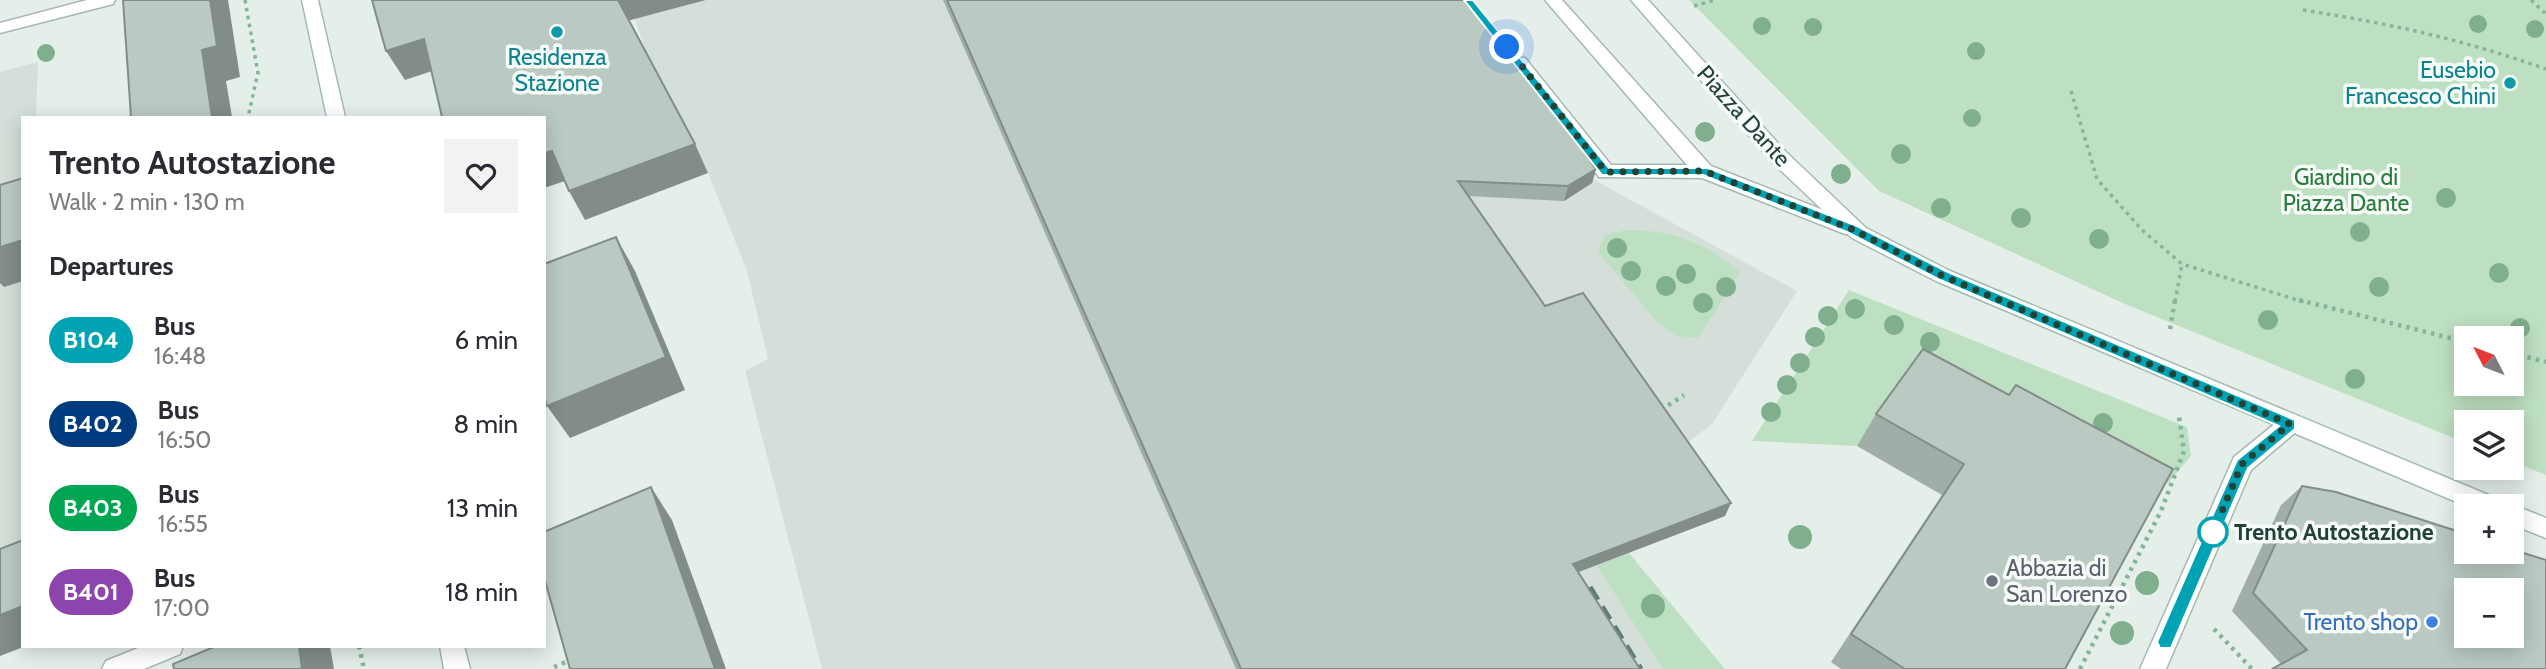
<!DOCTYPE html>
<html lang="en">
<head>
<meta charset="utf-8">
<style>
	:root { --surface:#fff; --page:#f2f2f3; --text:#2b2b33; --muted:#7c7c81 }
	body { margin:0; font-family:Cabin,sans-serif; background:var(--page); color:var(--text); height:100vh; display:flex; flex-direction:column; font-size:26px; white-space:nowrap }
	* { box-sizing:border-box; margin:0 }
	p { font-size:23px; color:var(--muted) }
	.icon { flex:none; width:38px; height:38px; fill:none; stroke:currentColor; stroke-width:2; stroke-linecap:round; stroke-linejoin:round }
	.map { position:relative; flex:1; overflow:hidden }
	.details { position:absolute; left:21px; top:116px; width:525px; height:532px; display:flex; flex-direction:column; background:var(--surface); border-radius:0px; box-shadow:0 4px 18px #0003 }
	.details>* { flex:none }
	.badge { padding:0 14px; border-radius:23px; font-size:24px; line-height:46px }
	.needle { width:46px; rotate:312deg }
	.buttons { position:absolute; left:2454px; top:326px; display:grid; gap:14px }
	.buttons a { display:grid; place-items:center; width:70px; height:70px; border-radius:0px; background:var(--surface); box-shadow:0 4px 18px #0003; font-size:35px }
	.you { position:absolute; width:35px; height:35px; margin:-18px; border:5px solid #fff; border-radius:50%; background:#1a73e8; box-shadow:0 0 0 10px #1a73e833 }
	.map>.badge { position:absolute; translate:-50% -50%; box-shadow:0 0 0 4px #fff }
	h2 { padding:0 28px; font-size:26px; line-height:63px }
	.round { display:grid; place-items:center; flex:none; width:74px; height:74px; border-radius:0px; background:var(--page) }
	.overview { display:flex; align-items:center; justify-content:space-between; height:119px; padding:0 28px }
	h1 { font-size:33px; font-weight:800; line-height:52px }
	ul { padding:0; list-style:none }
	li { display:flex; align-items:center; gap:21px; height:84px; padding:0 28px }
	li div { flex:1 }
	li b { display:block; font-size:26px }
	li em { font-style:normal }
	li .badge { min-width:77px; font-weight:700; text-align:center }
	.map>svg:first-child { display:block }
</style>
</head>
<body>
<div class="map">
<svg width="2546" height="669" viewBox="0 0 2546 669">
	<rect width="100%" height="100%" fill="#e5efe9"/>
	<g fill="#d3dfd8">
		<polygon points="706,0 1450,0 1587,176 1797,291 1712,424 1679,449 1596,565 1663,669 822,669 745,371 768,359 747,271 708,173 651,66 635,19"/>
		<polygon points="38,62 36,117 23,117 23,646 0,656 0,72"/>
	</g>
	<g fill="#bee0c2" fill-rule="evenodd">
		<path d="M 1689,0 L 2546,0 L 2546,475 L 2511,461 L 2511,422 L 2466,422 L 2466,443 L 2125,304 L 1879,191 ZM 2466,338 L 2511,338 L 2511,383 L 2466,383 Z"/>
		<path d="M 1626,230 C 1674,230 1703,242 1740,272 L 1698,338 L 1677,336 L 1658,323 L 1598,252 L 1605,235 Z"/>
		<polygon points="1849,290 2187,427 2191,456 2168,483 2142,477 2110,435 2049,401 2037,416 1904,382 1857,446 1752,441"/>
		<polygon points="1629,553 1725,669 1663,669 1596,565"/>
	</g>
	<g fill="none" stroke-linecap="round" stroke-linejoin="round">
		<defs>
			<g id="lane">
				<polygon points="1545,0 1562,0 1711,166 1859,224 1862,229 1859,234 1845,234 1702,178 1599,177 1513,66 1510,62 1513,58 1525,58 1611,165 1687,165"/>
				<polygon points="2290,415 2298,418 2301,424 2298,430 2251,470 2166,669 2140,669 2234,457 2282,418"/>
			</g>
			<g id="street">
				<polygon points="87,0 115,0 113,4 0,33 0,23"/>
				<polygon points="143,646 183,646 180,654 144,669 102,669 106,661"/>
			</g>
			<g id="secondary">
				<polygon points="302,0 318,0 345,117 327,117"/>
				<polygon points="1631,0 1648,0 1786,152 1866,228 1950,271 2498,499 2501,506 2466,506 1936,281 1852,238 1772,162"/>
				<polygon points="2511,504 2546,518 2546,538 2511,524 2511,506 2506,506"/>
				<polygon points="440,646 464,646 470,669 444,669"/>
			</g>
		</defs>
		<use href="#lane" stroke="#a7b8b0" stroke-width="3"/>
		<use href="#street" stroke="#a7b8b0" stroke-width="3"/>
		<use href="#secondary" stroke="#a3bbb0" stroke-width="3"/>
		<g stroke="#84b49e" stroke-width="3.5" stroke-dasharray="3.5 4.5" stroke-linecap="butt">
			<polyline points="245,0 258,73 248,117"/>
			<polyline points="2531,0 2546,14"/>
			<polyline points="1694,6 1715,0"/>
			<path d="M 2303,10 C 2392,24 2461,39 2546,69"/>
			<polyline points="2071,91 2097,179 2142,230 2182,264 2304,302"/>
			<polyline points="2175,302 2182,264"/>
		</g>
		<g stroke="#84b49e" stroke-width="4.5" stroke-dasharray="3.5 5" stroke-linecap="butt">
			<polyline points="2299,300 2466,342"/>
			<polyline points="2170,329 2175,300"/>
			<polyline points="2511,353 2546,362"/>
			<polyline points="1661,410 1684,395"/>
			<polyline points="2214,629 2252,669"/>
			<polyline points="359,646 364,669"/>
			<polyline points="554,667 573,659"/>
			<polyline points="2080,669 2161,511 2184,451 2179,417"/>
		</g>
		<use href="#lane" fill="#fff" fill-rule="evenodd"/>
		<use href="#street" fill="#fff" fill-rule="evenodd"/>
		<use href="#secondary" fill="#fff" fill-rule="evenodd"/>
		<polyline stroke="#5e7d71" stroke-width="5" stroke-dasharray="15 8" stroke-linecap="butt" points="1590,587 1641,669"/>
	</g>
	<g fill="#7faf8c">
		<circle cx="2478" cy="24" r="9"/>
		<circle cx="1762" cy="26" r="9"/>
		<circle cx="1813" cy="27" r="9"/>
		<circle cx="2535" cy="29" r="9"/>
		<circle cx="1976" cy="51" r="9"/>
		<circle cx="46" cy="53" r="9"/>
		<circle cx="1972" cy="118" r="9"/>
		<circle cx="1705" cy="132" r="10"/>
		<circle cx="1901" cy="154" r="10"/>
		<circle cx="1841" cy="174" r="10"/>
		<circle cx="2446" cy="198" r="10"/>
		<circle cx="1941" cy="208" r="10"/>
		<circle cx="2021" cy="218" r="10"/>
		<circle cx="2360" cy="232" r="10"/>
		<circle cx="2099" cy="239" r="10"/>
		<circle cx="1617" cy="248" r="10"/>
		<circle cx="1631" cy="271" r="10"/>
		<circle cx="2499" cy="273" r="10"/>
		<circle cx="1686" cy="274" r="10"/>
		<circle cx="1666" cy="286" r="10"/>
		<circle cx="1726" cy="287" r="10"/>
		<circle cx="2379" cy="287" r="10"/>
		<circle cx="1703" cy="303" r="10"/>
		<circle cx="1855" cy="309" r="10"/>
		<circle cx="1828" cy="316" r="10"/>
		<circle cx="2268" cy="320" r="10"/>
		<circle cx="1894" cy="325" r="10"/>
		<circle cx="2520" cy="328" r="10"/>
		<circle cx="1815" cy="337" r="10"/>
		<circle cx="1930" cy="342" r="10"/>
		<circle cx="1800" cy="363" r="10"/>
		<circle cx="2355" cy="379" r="10"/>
		<circle cx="1787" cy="385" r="10"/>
		<circle cx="1771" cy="412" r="10"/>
		<circle cx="2103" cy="423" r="10"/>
		<circle cx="1800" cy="537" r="12"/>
		<circle cx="2147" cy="583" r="12"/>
		<circle cx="1653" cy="606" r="12"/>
		<circle cx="2122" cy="633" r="12"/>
	</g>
	<g fill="#a0aea7">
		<polygon points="943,0 1469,0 1596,169 1592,183 1564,201 1468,196 1545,306 1725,516 1578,572 1640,669 1236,669"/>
		<polygon points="1923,349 2065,669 1841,669 1831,662 1942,495 1857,446 1876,414"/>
		<polygon points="2302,486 2546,669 2271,669 2281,664 2232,611 2281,505"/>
	</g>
	<g fill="#828d88">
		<polygon points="210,0 228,0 240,77 226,81 232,117 212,117 202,50"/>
		<polygon points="617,0 706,0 627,21"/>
		<polygon points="424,39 441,68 405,80 386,51"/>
		<polygon points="695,144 708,173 585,220 569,191"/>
		<polygon points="552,151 568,180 544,188 544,153"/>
		<polygon points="1596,169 1592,183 1564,201 1568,186"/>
		<polygon points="616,237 635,271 685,390 570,438 547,406"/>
		<polygon points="23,240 23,281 4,287 0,283 0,247"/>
		<polygon points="651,487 672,520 726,669 715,669"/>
		<polygon points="1731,503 1725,516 1568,576 1573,564"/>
		<polygon points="23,606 23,646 26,646 0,656 0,615"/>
		<polygon points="299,646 330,646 334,669 302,669"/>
	</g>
	<g fill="#bacac2" stroke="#828d88" stroke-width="2" fill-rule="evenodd">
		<polygon points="123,0 210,0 217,46 202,50 212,117 131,117"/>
		<polygon points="372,0 618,0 695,144 569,191 552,151 544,153 544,117 442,117 424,39 386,51"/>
		<polygon points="947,0 1469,0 1528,73 1596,169 1568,186 1458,181 1545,306 1583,293 1731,503 1573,564 1640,669 1241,669"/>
		<polygon points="23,178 23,240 0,247 0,185"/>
		<polygon points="616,237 666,357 547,406 544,396 544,264"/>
		<polygon points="1923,349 2009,395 2016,385 2173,469 2065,669 1905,669 1851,634 1964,464 1876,414"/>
		<path d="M 2302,486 L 2336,492 L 2466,534 L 2466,551 L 2511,551 L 2511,549 L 2546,560 L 2546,669 L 2272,669 L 2307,650 L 2253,593 ZM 2466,590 L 2511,590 L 2511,635 L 2466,635 Z"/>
		<polygon points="651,487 715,669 570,669 544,577 544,532"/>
		<polygon points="23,540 23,606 0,615 0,549"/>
		<polygon points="216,646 299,646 302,669 174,669 173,664"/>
	</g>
	<polygon fill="#00a3b4" stroke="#fff" stroke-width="2" points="1464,0 1473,0 1609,168 1708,168 1857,226 1948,272 2295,420 2295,429 2248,468 2171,648 2160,648 2157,642 2237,460 2279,426 1938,279 1847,232 1703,175 1602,175"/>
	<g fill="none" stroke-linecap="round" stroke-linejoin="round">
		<polyline stroke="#234236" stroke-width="7" stroke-dasharray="0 12.6" points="1507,47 1606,172 1704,171 1852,229 1943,276 2290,424 2242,464 2213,532"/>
	</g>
	<g fill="#0f9aa8" stroke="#f6fbf8" stroke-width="2.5">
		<circle cx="557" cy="32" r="7"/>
		<circle cx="2510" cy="83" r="7"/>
	</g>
	<circle fill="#fff" stroke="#00a3b4" stroke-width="3.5" cx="2213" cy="532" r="14"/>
	<circle fill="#6b7280" stroke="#f6fbf8" stroke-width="2.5" cx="1992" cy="581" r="7"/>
	<circle fill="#3f7fe0" stroke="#f6fbf8" stroke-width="2.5" cx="2432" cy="622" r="7"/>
	<g text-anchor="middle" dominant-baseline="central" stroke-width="7" stroke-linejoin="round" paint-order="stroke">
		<g font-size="23" fill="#0d838f" stroke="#f6fbf8">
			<text x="557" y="57">Residenza<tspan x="557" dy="26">Stazione</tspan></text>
			<text x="2496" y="70" text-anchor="end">Eusebio<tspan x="2496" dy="26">Francesco Chini</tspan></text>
		</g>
		<g font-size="23" fill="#234236" stroke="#f6fbf8">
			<text transform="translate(1744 116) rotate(48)">Piazza Dante</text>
		</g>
		<g font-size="23" fill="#2b7b3f" stroke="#f6fbf8">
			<text x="2346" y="177">Giardino di<tspan x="2346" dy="26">Piazza Dante</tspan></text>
		</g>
		<g font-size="23" font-weight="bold" fill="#234236" stroke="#f6fbf8" text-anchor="start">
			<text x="2234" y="532">Trento Autostazione</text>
		</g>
		<g font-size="23" fill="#5b616d" stroke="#f6fbf8" text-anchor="start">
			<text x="2006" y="568">Abbazia di<tspan x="2006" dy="26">San Lorenzo</tspan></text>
		</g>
		<g font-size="23" fill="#366cbe" stroke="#f6fbf8" text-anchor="end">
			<text x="2418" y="622">Trento shop</text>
		</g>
	</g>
</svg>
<div class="buttons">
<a><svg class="needle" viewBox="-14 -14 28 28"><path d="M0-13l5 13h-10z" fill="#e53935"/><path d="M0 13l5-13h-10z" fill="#7c7c81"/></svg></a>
<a><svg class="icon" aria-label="layers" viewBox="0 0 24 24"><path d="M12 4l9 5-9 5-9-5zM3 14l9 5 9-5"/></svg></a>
<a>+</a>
<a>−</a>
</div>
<div class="you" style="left:1507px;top:47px"></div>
<section class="details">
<div class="overview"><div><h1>Trento Autostazione</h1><p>Walk · 2 min · 130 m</p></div><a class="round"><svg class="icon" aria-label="heart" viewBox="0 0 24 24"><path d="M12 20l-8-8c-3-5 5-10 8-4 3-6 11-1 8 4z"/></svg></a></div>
<h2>Departures</h2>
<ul>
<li><span class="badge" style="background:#00a3b4;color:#fff">B104</span><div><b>Bus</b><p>16:48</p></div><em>6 min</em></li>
<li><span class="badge" style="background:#003b80;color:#fff">B402</span><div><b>Bus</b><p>16:50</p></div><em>8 min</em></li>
<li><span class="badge" style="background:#00a651;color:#fff">B403</span><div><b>Bus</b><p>16:55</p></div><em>13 min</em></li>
<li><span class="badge" style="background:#8e44ad;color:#fff">B401</span><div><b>Bus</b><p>17:00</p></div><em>18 min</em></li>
</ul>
</section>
</div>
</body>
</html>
